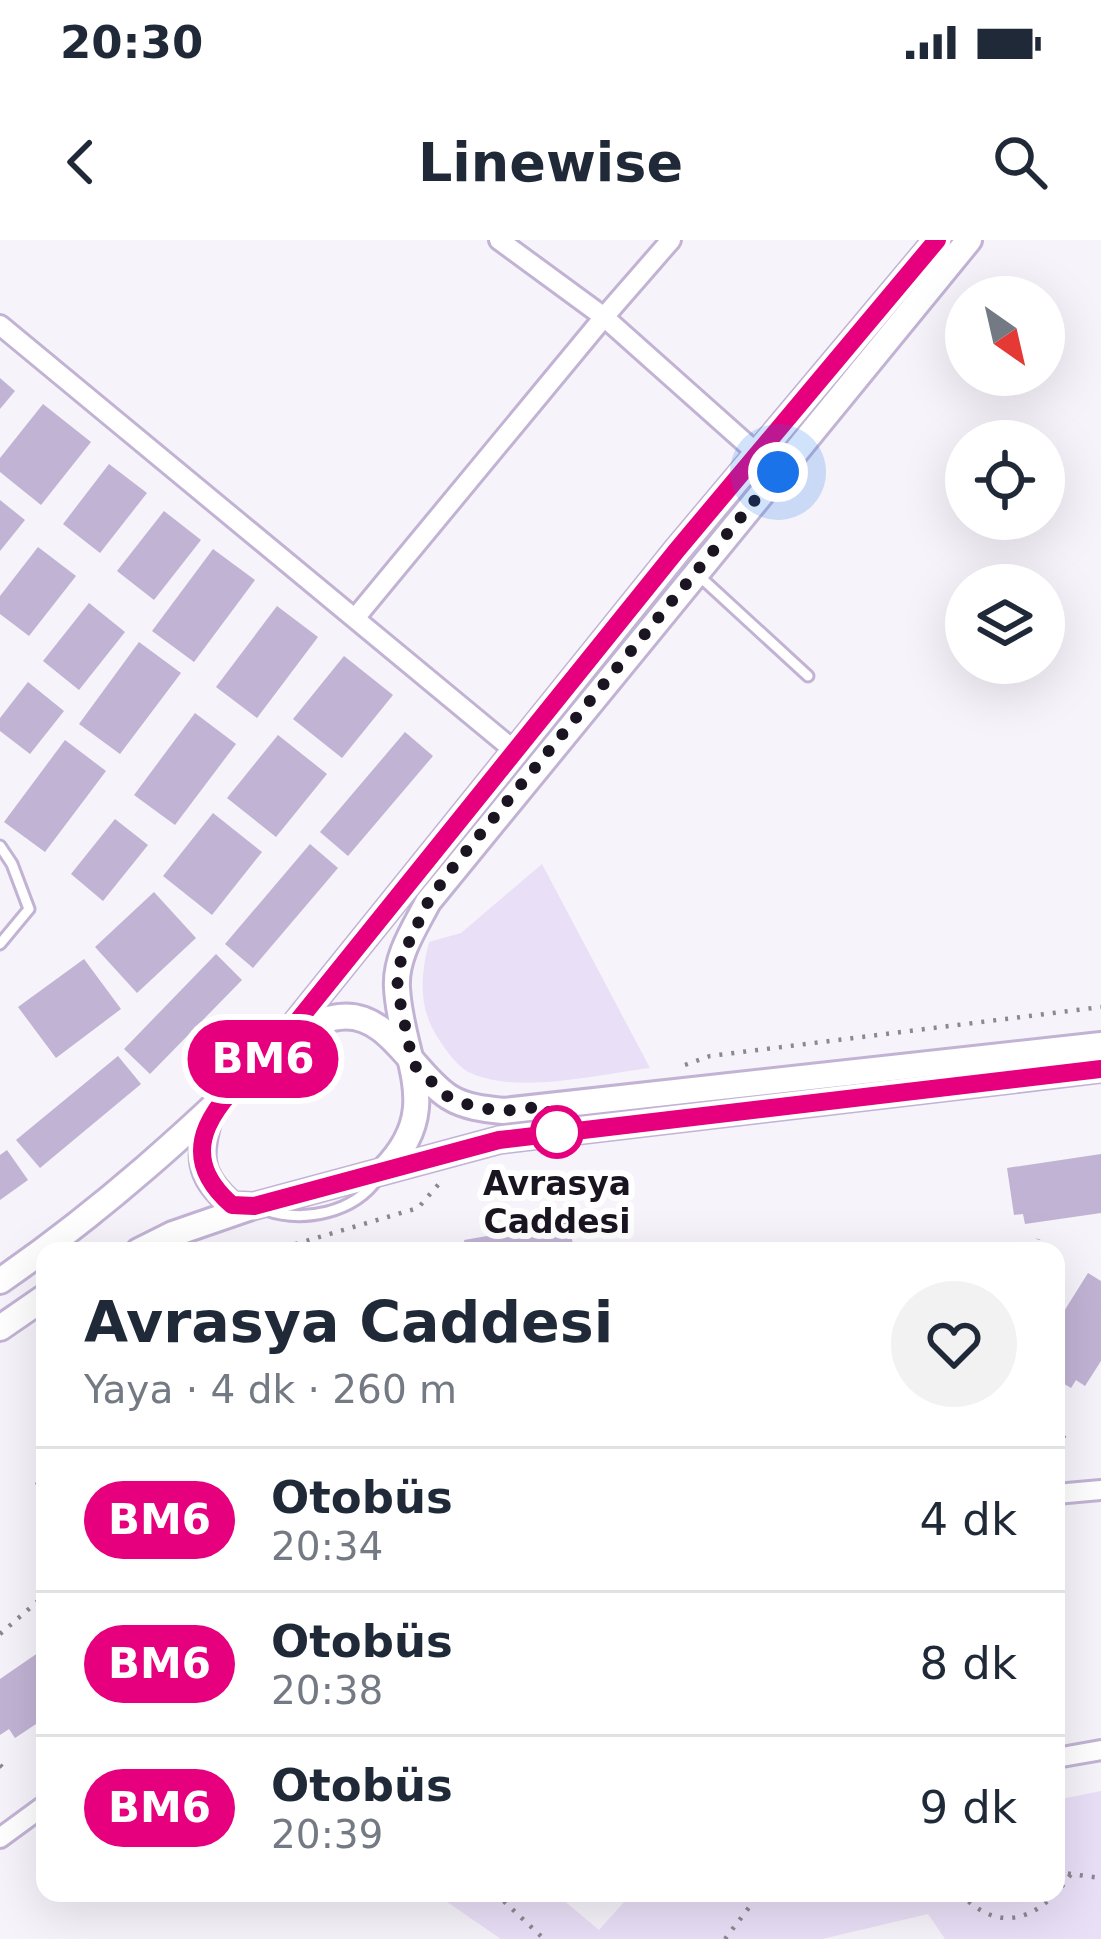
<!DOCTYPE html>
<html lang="tr">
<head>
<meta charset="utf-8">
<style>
	:root { --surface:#fff; --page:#f2f2f3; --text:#1f2937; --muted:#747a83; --line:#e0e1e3 }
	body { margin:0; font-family:"DejaVu Sans",sans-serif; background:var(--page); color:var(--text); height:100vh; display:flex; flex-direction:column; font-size:45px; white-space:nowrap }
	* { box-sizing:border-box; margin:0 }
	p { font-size:39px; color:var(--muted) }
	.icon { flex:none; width:66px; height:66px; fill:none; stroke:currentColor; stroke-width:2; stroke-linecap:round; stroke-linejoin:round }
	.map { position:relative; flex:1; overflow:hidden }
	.side { position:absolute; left:36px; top:1002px; width:1029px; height:660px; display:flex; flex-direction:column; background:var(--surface); border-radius:24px; box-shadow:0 12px 48px #0002 }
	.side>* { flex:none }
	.badge { padding:0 24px; border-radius:39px; font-size:42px; line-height:78px }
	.needle { width:78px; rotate:146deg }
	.buttons { position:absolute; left:945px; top:36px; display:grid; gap:24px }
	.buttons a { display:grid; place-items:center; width:120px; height:120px; border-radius:50%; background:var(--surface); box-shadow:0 12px 48px #0002; font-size:60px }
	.you { position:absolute; width:60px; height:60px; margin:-30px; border:9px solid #fff; border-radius:50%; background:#1a73e8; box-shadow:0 0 0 18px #1a73e833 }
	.map>.badge { position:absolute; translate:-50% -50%; box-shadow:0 0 0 6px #fff }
	.round { display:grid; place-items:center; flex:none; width:126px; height:126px; border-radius:63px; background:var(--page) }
	.overview { display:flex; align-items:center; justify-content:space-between; height:204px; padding:0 48px }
	h1 { font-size:57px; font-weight:800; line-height:90px }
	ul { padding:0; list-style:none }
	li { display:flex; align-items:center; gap:36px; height:144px; padding:0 48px; border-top:3px solid var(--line) }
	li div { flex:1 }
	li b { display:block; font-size:45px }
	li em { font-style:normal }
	li .badge { min-width:132px; font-weight:700; text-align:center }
	.status { display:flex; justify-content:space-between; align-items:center; height:84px; padding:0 60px; background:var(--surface); direction:ltr }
	.status svg { height:33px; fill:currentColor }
	header { display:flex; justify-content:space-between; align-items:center; height:156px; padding:0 48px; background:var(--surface); font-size:54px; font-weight:800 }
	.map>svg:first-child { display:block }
</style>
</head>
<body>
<div class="status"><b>20:30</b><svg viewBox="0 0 49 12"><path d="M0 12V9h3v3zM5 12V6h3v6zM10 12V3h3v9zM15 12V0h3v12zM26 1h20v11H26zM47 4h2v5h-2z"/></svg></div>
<header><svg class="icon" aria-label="back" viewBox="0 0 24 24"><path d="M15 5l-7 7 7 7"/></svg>Linewise<svg class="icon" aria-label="search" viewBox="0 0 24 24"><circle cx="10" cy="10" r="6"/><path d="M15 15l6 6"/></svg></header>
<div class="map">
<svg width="1101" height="1699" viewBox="0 0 1101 1699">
	<rect width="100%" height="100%" fill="#f6f3fa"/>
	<g fill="#e9dff7">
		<path d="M 542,624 L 650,828 C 601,834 520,854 473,834 C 459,829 448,813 440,801 C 418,770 420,737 429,702 L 461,693 Z"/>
		<polygon points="1101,1551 1101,1699 945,1699 928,1674 822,1699 501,1699 434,1653 555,1653 599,1690 632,1653 1056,1653 1056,1560"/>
	</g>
	<g fill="#c1b3d4">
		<polygon points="0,138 15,151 0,169"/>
		<polygon points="43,164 91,202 41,265 0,232 0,218"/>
		<polygon points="109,224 147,253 100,313 63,284"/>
		<polygon points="0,260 25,280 0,311"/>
		<polygon points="164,271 201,300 154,360 117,331"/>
		<polygon points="38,307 76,336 29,396 0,374 0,356"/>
		<polygon points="213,309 255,340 194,422 152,391"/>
		<polygon points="89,363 125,392 79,450 43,421"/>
		<polygon points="277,366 318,397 257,478 216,447"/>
		<polygon points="139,402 181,433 120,514 79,484"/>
		<polygon points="344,416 393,455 342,518 293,479"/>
		<polygon points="28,442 64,471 30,514 0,491 0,478"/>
		<polygon points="195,473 236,504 175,585 134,555"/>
		<polygon points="405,492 433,516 348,616 320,592"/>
		<polygon points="278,495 327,534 276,597 227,558"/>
		<polygon points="65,500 106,531 45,612 4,582"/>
		<polygon points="213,573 262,612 212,675 163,636"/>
		<polygon points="115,579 148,605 103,661 71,634"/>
		<polygon points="310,604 338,628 253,728 225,704"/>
		<polygon points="154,652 196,698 137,753 95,707"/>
		<polygon points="216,714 242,740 150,834 124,809"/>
		<polygon points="84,719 121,769 56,818 18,767"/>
		<polygon points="118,816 141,844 40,928 16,900"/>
		<polygon points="7,910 28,940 0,960 0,915"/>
		<polygon points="1101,914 1101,973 1025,984 1023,974 1014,975 1007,928"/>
		<polygon points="569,982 574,1011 466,1011 464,1000"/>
		<polygon points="1088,1033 1101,1041 1101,1121 1085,1146 1076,1140 1071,1148 1056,1139 1056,1084"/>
		<polygon points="45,1408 45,1478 15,1498 9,1489 0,1495 0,1439"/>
	</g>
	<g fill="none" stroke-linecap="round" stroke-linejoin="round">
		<defs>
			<g id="service">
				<polyline points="697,334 808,436"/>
				<polyline points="0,606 12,624 29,669 0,704"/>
				<path d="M 265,970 C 304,983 354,973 378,938"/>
			</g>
			<g id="minor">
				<polyline points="671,0 604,77 759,215"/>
				<polyline points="0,85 516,512"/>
				<polyline points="356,377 604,77 499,0"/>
				<polyline points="1056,1254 1101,1250"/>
				<polyline points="1056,1518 1101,1510"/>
				<polyline points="0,1598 45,1565"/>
			</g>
			<g id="tertiary">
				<path d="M 287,799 C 303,791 320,779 339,777 C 388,770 413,834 449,857 C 465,867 484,869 503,871 L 1101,805"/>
				<path d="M 210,874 C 199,916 196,934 232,965 L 252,966"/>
				<path d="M 383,931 C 446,868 401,821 397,748 C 395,717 414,689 428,662 L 969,0"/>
				<polyline points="139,1011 173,994 254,966 499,900 1101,829"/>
				<path d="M 0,1041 C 103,970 191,890 280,803 L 677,310 L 937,0"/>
				<polyline points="0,1088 45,1057"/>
			</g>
		</defs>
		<use href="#service" stroke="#c2b3d5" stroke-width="15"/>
		<use href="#minor" stroke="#c2b3d5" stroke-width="24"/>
		<use href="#tertiary" stroke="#c2b3d5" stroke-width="30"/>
		<g stroke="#8c8891" stroke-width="4.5" stroke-dasharray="3 9" stroke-linecap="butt">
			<polyline points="685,825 710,816 1101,767"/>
			<polyline points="865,1010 865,1011"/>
			<polyline points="272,1011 418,968 444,938"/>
			<polyline points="1035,1011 1038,999"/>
			<polyline points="1056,1186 1069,1205"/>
			<polyline points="37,1242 45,1258"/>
			<polyline points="0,1394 45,1355"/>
			<polyline points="0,1525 8,1533"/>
			<polyline points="1056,1632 1101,1638"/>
			<polyline points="495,1653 544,1699"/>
			<path d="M 960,1653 C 1000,1697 1042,1678 1071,1634"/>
			<polyline points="725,1699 760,1653"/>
		</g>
		<use href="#service" stroke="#fff" stroke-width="9"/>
		<use href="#minor" stroke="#fff" stroke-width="18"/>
		<use href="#tertiary" stroke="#fff" stroke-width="24"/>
	</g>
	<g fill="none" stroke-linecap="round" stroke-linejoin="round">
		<defs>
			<path id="line" d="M 937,0 L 677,310 L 280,803 C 232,850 161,903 232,965 L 254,966 L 499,900 L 1101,829"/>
		</defs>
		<use href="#line" stroke="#fff" stroke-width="27"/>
		<use href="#line" stroke="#e6007e" stroke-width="18"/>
		<polyline stroke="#1b1521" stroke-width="12" stroke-dasharray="0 21.6" points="557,892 546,866 503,871 474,867 447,856 413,824 397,747 401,719 428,662 450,631 778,232"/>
	</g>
	<circle fill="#fff" stroke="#e6007e" stroke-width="6" cx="557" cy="892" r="24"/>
	<g text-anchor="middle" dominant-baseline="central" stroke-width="12" stroke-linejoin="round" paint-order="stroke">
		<g font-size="33" font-weight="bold" fill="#1b1521" stroke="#fff">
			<text x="557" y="943">Avrasya<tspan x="557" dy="38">Caddesi</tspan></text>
		</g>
	</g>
</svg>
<div class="buttons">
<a><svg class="needle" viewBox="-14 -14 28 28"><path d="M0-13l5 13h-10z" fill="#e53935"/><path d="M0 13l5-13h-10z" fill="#747a83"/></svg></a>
<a><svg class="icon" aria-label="locate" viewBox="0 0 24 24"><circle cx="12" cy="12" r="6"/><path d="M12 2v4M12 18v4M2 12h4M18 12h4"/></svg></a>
<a><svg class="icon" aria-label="layers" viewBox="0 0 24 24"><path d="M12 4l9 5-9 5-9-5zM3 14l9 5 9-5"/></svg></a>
</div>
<div class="you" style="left:778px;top:232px"></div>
<b class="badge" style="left:263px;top:819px;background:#e6007e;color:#fff">BM6</b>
<section class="side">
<div class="overview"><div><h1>Avrasya Caddesi</h1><p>Yaya · 4 dk · 260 m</p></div><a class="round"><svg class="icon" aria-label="heart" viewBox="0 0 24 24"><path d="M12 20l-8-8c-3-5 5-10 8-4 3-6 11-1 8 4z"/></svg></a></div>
<ul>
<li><span class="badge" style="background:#e6007e;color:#fff">BM6</span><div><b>Otobüs</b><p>20:34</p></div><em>4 dk</em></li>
<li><span class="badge" style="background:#e6007e;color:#fff">BM6</span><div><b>Otobüs</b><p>20:38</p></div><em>8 dk</em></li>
<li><span class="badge" style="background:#e6007e;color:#fff">BM6</span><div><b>Otobüs</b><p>20:39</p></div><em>9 dk</em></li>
</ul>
</section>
</div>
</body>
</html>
